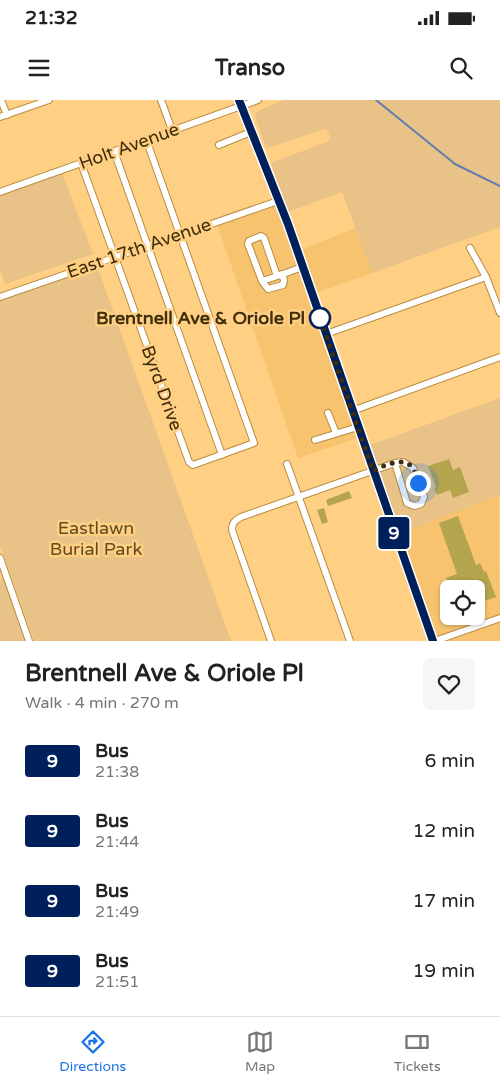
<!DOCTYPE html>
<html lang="en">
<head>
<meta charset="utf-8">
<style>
	:root { --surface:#fff; --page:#f6f6f6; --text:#222; --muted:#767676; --line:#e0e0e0; --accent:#1a73e8 }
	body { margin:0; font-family:"Varela Round",sans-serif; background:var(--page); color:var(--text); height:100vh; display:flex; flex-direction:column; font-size:19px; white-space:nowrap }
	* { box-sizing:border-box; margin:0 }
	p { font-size:16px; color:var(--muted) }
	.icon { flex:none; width:28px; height:28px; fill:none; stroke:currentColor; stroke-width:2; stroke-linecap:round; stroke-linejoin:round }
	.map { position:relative; height:541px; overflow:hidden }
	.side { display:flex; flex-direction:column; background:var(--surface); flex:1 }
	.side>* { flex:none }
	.badge { padding:0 10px; border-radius:4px; font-size:18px; line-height:32px }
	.fabs { position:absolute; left:440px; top:480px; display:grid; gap:10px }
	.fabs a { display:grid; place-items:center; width:45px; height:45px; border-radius:8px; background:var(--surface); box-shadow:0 1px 4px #0004; font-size:25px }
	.you { position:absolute; width:25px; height:25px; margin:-12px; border:4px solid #fff; border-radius:50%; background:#1a73e8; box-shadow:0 0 0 8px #1a73e833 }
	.map>.badge { position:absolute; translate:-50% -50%; box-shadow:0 0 0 2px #fff }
	.round { display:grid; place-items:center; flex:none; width:52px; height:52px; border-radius:8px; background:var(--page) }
	.headline { display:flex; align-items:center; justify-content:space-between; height:85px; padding:0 25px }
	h1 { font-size:24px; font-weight:700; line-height:38px }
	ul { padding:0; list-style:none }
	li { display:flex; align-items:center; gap:15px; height:70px; padding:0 25px }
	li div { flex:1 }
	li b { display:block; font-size:19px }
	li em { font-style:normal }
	li .badge { min-width:55px; font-weight:700; text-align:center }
	.status { display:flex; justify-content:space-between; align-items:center; height:35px; padding:0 25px; background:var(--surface); direction:ltr }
	.status svg { height:14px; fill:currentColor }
	header { display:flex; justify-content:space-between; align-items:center; height:65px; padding:0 25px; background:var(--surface); font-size:22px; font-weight:700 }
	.menu { display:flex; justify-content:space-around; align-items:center; height:70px; border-top:1px solid var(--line); background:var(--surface); font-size:14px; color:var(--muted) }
	.menu a { display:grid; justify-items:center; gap:2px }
	.menu .active { color:var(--accent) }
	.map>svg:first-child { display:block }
</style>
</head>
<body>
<div class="status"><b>21:32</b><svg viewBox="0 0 49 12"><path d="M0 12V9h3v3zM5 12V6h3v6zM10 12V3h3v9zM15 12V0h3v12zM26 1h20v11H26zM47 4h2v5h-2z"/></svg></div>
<header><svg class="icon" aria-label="menu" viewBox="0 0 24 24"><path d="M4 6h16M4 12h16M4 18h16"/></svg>Transo<svg class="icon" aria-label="search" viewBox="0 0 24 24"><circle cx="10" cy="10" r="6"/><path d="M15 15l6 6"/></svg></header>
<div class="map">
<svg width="500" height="541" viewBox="0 0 500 541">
	<rect width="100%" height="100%" fill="#ffcf83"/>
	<g fill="#f7c36f" fill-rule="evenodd">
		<polygon points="276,100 297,151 356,128 372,173 313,194 361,337 298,358 215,119"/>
		<path d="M 499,395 L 500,541 L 433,541 L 396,435 ZM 449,489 L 476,489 L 476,516 L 449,516 Z"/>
	</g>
	<g fill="#e8c287">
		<polygon points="284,0 500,0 500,127 372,173 342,92 288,112 271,64 273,62 327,42 330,39 328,31 324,29 268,48 266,47 255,17 256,13 260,10"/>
		<polygon points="62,73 93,154 5,184 0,169 0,95"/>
		<polygon points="97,166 231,541 34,541 0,445 0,200"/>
		<polygon points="500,298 500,398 499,395 401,433 370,345"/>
		<polygon points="3,478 26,541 0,541 0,479"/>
	</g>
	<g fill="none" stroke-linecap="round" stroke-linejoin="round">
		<polyline stroke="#5d7eae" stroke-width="2" points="376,0 455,64 500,86"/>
	</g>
	<g fill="#b4a44e">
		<polygon points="449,359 453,370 460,367 469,392 453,398 450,390 437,395 434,388 436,387 428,366"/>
		<polygon points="349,391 352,398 328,406 326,400"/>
		<polygon points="324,408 328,422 322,424 317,410"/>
		<polygon points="458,416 476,465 480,463 484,472 486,471 496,497 476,504 476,489 449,489 448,502 443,489 439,489 448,485 446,478 457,474 439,423"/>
	</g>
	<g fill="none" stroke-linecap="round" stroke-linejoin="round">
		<defs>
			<g id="minor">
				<polyline points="1,0 7,15"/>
				<polyline points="161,0 172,30"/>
				<polyline points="239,0 288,124 433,541"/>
				<polyline points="0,17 49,0"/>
				<polyline points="219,45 251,32"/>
				<polyline points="114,51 222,355"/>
				<polyline points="81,63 189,362 193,365 254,343 146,39"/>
				<polyline points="0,92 258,0"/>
				<polyline points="470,148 486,177 500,213"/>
				<path d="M 277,176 L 264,138 L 261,136 L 249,141 L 248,144 L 262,181 C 275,177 289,172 302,167"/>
				<polyline points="262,181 268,189 283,185 284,180 282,174"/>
				<polyline points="0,197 278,101"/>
				<polyline points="326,234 486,177"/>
				<polyline points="352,311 500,257"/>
				<polyline points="328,313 336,333"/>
				<polyline points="315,340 358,327"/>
				<polyline points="287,364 350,541"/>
				<polyline points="0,458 29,541"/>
				<path d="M 271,541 L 232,430 C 232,423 235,420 241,417 L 395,363 L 403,362 L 413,368 L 424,397 L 421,404 L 414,406 L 407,403 L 395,363"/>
				<polyline points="435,541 500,518"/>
			</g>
		</defs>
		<use href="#minor" stroke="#b98c3f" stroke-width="8"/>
		<use href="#minor" stroke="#fff" stroke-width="6"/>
	</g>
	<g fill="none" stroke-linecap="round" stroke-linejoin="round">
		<defs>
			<polyline id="line" points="239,0 288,124 433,541"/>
		</defs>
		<use href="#line" stroke="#fff" stroke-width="11"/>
		<use href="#line" stroke="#00205b" stroke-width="8"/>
		<path stroke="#402d0c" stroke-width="5" stroke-dasharray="0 9" d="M 320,218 L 319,215 L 373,371 C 383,366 403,356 412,367 C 415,371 417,378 418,383"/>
	</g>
	<circle fill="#fff" stroke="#00205b" stroke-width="2.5" cx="320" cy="218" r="10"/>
	<g text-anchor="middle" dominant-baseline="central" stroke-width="5" stroke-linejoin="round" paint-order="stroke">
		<g font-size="18" fill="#402d0c" stroke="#ffcf83">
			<text transform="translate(129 46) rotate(-20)">Holt Avenue</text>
			<text transform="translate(139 148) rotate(-19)">East 17th Avenue</text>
			<text transform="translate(162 288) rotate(70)">Byrd Drive</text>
		</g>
		<g font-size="18" font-weight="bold" fill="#402d0c" stroke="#ffcf83" text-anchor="end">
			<text x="305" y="218">Brentnell Ave &amp; Oriole Pl</text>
		</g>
		<g font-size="18" fill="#624a21" stroke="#ffcf83">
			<text x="96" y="428">Eastlawn<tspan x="96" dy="21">Burial Park</tspan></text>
		</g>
	</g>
</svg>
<div class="fabs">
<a><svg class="icon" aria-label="locate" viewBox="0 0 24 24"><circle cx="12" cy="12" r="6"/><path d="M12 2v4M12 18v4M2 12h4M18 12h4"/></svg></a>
</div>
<div class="you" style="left:418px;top:383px"></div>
<b class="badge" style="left:394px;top:433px;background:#00205b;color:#fff">9</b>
</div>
<section class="side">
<div class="headline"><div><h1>Brentnell Ave &amp; Oriole Pl</h1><p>Walk · 4 min · 270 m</p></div><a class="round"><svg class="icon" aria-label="heart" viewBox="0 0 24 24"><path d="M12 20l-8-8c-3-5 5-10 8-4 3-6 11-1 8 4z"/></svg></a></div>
<ul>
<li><span class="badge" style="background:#00205b;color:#fff">9</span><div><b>Bus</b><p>21:38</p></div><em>6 min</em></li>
<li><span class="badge" style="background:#00205b;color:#fff">9</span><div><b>Bus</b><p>21:44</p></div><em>12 min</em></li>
<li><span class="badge" style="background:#00205b;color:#fff">9</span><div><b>Bus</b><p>21:49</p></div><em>17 min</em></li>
<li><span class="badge" style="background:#00205b;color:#fff">9</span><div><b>Bus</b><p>21:51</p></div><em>19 min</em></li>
</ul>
</section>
<nav class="menu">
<a class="active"><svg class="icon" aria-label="directions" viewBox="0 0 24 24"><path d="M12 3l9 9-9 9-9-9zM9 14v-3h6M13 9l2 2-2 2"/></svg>Directions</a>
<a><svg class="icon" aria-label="map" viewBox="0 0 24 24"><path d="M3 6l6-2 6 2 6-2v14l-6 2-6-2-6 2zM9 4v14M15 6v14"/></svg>Map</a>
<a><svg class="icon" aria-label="tickets" viewBox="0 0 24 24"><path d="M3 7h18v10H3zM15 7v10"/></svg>Tickets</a>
</nav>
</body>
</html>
